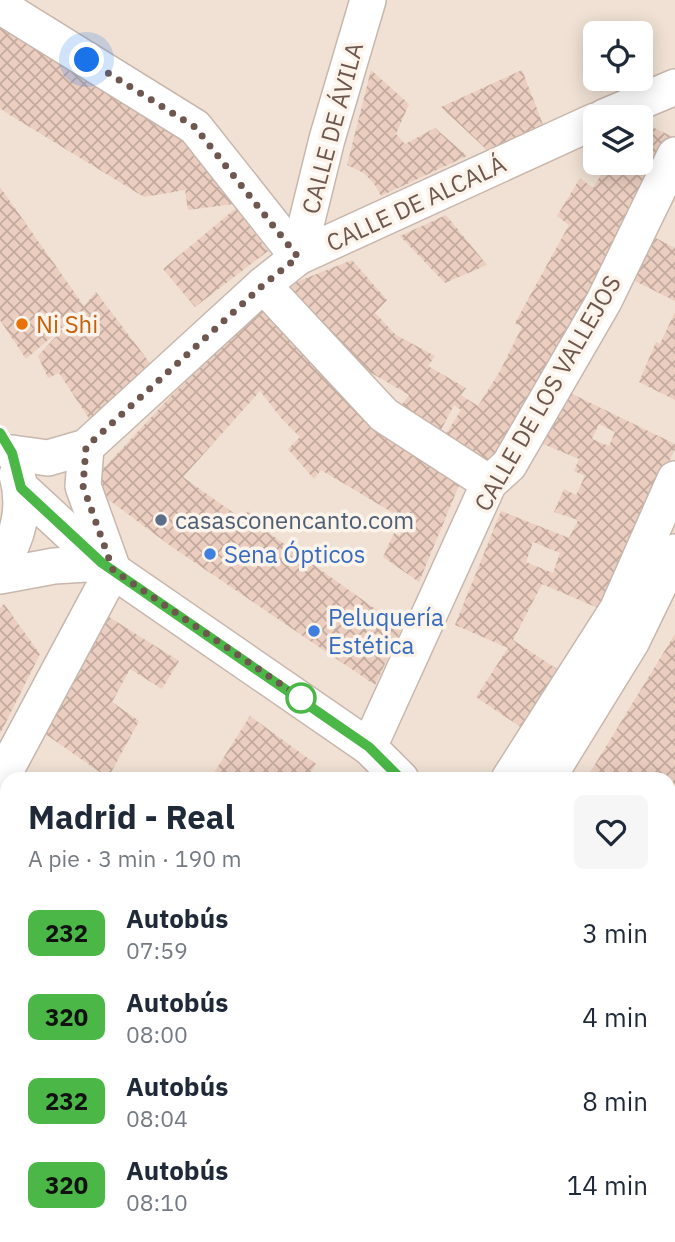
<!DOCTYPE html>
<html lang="es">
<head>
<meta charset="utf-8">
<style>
	:root { --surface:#fff; --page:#f6f6f7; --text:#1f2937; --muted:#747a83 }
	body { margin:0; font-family:"IBM Plex Sans",sans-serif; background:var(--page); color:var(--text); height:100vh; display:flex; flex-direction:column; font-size:26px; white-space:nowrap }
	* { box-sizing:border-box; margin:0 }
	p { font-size:23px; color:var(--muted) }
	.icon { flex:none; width:38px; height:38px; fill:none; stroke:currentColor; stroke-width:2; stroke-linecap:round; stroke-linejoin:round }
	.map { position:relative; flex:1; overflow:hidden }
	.side { position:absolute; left:0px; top:772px; width:676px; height:471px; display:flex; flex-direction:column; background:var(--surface); border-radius:21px 21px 0 0; box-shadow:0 4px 18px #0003 }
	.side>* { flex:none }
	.badge { padding:0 14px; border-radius:10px; font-size:24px; line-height:46px }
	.controls { position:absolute; left:583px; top:21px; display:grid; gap:14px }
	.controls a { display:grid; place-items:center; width:70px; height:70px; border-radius:10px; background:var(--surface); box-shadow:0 4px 18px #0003; font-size:35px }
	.you { position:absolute; width:35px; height:35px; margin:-18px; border:5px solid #fff; border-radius:50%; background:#1a73e8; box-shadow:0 0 0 10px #1a73e833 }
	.map>.badge { position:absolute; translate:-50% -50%; box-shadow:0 0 0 4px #fff }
	.round { display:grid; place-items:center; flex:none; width:74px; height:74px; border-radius:10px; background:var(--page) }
	.headline { display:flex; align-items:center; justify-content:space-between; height:119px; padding:0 28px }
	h1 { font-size:33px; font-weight:700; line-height:52px }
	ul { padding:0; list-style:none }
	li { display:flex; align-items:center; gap:21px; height:84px; padding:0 28px }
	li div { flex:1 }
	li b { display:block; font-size:26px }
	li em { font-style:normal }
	li .badge { min-width:77px; font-weight:700; text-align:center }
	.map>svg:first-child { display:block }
</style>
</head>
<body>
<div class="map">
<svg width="675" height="1242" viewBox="0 0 675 1242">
	<defs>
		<pattern id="building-cross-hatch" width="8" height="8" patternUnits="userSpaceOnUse" patternTransform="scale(1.75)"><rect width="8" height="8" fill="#ebcec0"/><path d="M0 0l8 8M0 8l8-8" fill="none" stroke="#c3aa9e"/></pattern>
	</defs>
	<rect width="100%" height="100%" fill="#f9f0e5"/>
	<path fill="#f0e1d4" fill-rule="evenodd" d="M 0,0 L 675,0 L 675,1242 L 0,1242 ZM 595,33 L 640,33 L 640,79 L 595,79 ZM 595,117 L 640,117 L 640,163 L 595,163 ZM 7,779 L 668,779 L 668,1236 L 7,1236 Z"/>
	<g fill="url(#building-cross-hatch)" fill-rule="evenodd">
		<polygon points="0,26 198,140 248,202 188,210 185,190 144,197 5,112 0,108"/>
		<polygon points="371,70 409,104 396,134 405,144 435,128 467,156 381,196 375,185 364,173 347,165"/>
		<polygon points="522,70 544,127 487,150 441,107"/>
		<polygon points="646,124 673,137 634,215 497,466 446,434 461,410 454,405 441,430 401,406 409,395 368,371 325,330 284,287 352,260 387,300 375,313 396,335 435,356 428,366 466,388 461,395 478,406 500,371 522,327 515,323 569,225 557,216 580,178 593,188 608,163 640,163 640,126"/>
		<polygon points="0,187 84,306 96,292 156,371 92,423 59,373 48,378 38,356 70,321 26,359 0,320"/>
		<polygon points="236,208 268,251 195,307 163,269"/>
		<polygon points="446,215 487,265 445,283 400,236"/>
		<polygon points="650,235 675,248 675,301 627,277"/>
		<polygon points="263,307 380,434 460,483 419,582 383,557 394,533 400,536 405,520 321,470 314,479 288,449 300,437 281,418 260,391 183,477 242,519 248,511 273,528 269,533 402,628 375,685 172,547 109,500 105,493 100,478 103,469 172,395"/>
		<polygon points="675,312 675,400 639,382 656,342 660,344"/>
		<path d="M 566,391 L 675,444 L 675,449 L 624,560 L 598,608 L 542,584 L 513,640 L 560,671 L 522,728 L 476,697 L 508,648 L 455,625 L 501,511 L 569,538 L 578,520 L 554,512 L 564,489 L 576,495 L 585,476 L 574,471 L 579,459 L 536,441 ZM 599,424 L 615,432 L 609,446 L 592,439 ZM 533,542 L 560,553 L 553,573 L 526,562 Z"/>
		<polygon points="4,604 40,654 0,734 0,608"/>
		<polygon points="109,617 179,661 162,689 130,669 112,702 139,721 108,778 44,733"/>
		<polygon points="675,634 675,802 668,798 668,779 586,779"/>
		<polygon points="250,716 316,764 306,779 210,779"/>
		<polygon points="668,1016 675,1020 675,1086 668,1082"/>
		<polygon points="429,1236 482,1236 481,1242 428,1242"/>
	</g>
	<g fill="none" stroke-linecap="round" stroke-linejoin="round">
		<defs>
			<g id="minor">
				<polyline points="0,6 195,127 298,257"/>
				<polyline points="604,117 675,87"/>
				<polyline points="298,257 327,139 368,0"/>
				<polyline points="263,285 384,415 489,483"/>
				<polyline points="12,453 48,458 86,447 263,285 298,257 595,121"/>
				<polyline points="21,488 102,563 369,747 401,779"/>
				<path d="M 0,565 C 19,538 26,506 17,475"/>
				<polyline points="0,576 54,566 102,563"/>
				<polyline points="369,747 489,483 509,465 604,301 675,155"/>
				<polyline points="509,779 617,610 675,479"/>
				<polyline points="547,779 632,641 675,552"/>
				<polyline points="0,781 113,570 83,486 86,447"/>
				<polyline points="668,984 675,985"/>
				<polyline points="236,1242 240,1236"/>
				<polyline points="492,1242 492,1236"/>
			</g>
		</defs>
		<use href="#minor" stroke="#c8b7ad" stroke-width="38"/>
		<use href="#minor" stroke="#fff" stroke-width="35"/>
	</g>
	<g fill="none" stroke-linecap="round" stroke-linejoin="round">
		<defs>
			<polyline id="line" points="0,433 12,453 21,488 102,563 369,747 401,779"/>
		</defs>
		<use href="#line" stroke="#fff" stroke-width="16"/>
		<use href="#line" stroke="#4ab747" stroke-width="10"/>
		<polyline stroke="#6e574e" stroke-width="7" stroke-dasharray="0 12.6" points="87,60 195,127 298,257 263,285 86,447 83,486 113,570 301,698"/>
	</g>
	<circle fill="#e8710a" stroke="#fcf4eb" stroke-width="2.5" cx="22" cy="324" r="7"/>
	<circle fill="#5c6f8a" stroke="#fcf4eb" stroke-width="2.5" cx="161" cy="520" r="7"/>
	<g fill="#3f7fe0" stroke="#fcf4eb" stroke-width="2.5">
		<circle cx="210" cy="554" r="7"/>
		<circle cx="314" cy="631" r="7"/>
	</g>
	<circle fill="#fff" stroke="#4ab747" stroke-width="3.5" cx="301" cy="698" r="14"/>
	<g text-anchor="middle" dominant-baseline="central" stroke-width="7" stroke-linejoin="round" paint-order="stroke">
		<g font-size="24" fill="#6e574e" stroke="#fcf4eb">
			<text transform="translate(332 128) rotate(-75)">CALLE DE ÁVILA</text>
			<text transform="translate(416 203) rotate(-25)">CALLE DE ALCALÁ</text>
			<text transform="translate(547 393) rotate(-60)">CALLE DE LOS VALLEJOS</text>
		</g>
		<g font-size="24" fill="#c56008" stroke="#fcf4eb" text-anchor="start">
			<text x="36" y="324">Ni Shi</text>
		</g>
		<g font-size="24" fill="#4e5e75" stroke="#fcf4eb" text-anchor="start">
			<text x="175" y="520">casasconencanto.com</text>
		</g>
		<g font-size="24" fill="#366cbe" stroke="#fcf4eb" text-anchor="start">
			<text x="224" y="554">Sena Ópticos</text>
			<text x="328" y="617">Peluquería<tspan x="328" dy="28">Estética</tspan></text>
		</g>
	</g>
</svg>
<div class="controls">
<a><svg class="icon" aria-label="locate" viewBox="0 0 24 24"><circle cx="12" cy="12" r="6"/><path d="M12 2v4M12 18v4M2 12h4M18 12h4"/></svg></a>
<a><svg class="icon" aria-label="layers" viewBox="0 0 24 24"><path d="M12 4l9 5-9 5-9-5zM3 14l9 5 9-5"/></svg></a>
</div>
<div class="you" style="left:87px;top:60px"></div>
<section class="side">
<div class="headline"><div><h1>Madrid - Real</h1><p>A pie · 3 min · 190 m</p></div><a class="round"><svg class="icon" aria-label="heart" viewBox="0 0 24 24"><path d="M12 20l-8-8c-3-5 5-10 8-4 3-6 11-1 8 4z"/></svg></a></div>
<ul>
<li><span class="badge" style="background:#4ab747;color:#111">232</span><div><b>Autobús</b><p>07:59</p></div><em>3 min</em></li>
<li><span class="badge" style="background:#4ab747;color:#111">320</span><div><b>Autobús</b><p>08:00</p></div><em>4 min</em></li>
<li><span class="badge" style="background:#4ab747;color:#111">232</span><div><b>Autobús</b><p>08:04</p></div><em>8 min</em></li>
<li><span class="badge" style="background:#4ab747;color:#111">320</span><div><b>Autobús</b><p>08:10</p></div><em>14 min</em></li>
</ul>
</section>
</div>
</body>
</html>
